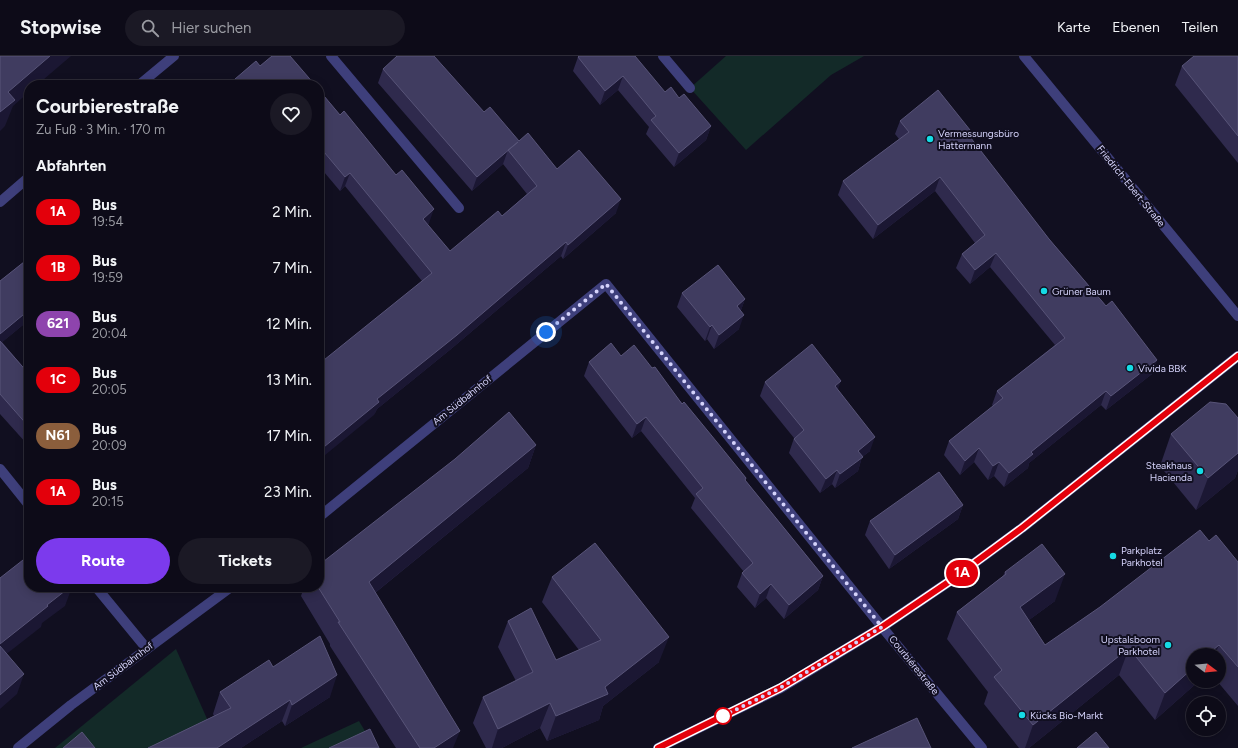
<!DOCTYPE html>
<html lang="de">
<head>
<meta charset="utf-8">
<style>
	:root { --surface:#0d0b18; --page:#1b1925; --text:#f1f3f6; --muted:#9a9ba2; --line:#2d2b37; --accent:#7c3aed }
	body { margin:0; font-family:Figtree,sans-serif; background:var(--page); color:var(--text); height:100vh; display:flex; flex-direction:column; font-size:15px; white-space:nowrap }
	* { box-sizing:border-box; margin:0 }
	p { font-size:13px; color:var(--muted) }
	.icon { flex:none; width:22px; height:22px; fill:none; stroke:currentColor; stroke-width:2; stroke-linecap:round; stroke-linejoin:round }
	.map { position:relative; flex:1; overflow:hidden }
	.drawer { position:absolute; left:24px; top:24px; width:300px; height:512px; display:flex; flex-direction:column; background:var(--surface); border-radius:16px; box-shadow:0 2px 10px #0003,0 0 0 1px var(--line) }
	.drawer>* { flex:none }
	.badge { padding:0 8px; border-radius:13px; font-size:14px; line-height:26px }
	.needle { width:26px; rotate:106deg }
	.fabs { position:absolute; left:1186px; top:592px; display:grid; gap:8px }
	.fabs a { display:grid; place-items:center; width:40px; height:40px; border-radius:50%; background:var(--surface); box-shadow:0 2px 10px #0003,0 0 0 1px var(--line); font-size:20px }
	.you { position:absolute; width:20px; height:20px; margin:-10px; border:3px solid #fff; border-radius:50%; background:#1a73e8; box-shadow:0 0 0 6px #1a73e833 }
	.map>.badge { position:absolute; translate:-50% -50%; box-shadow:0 0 0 2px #fff }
	h2 { padding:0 12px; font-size:15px; line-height:36px }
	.round { display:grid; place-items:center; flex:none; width:42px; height:42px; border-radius:21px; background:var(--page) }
	.head { display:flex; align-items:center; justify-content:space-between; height:68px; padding:0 12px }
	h1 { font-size:19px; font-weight:700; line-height:30px }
	.primary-button { display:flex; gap:8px; margin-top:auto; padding:8px 12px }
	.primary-button a { flex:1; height:46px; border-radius:24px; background:var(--accent); color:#fff; font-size:16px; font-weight:700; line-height:46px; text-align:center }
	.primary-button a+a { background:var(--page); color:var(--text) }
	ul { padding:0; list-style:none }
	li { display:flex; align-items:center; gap:12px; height:56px; padding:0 12px }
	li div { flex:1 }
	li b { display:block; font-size:15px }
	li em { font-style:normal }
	li .badge { min-width:44px; font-weight:700; text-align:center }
	header { display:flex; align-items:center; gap:24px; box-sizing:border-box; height:56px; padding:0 20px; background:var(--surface); border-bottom:1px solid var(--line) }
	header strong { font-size:19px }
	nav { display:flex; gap:22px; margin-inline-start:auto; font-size:14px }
	.search { width:280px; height:36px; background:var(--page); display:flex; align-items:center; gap:10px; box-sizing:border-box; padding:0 14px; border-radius:22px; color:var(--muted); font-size:15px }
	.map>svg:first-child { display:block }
</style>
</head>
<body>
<header>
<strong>Stopwise</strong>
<div class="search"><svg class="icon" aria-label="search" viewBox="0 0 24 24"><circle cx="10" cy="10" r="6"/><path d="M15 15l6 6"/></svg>Hier suchen</div>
<nav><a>Karte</a><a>Ebenen</a><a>Teilen</a></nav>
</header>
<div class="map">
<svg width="1238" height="692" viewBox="0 0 1238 692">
	<rect width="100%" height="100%" fill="#110f20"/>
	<g fill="#132a28">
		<polygon points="726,0 864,0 831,19 746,94 690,32"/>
		<polygon points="176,593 220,692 55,692"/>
		<polygon points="359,665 375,692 301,692"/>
	</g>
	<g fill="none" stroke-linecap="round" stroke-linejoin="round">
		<polyline stroke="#3e3f7b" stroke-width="10" points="331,0 459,152"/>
		<g stroke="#3e3f7b" stroke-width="10">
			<polyline points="663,0 690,32"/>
			<polyline points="1024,0 1238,260"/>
			<polyline points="139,29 174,0"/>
			<polyline points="0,146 29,121"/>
			<polyline points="0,413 29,449"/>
			<polyline points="319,461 606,228 882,571 982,692"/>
			<polyline points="96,531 147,593"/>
			<polyline points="18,692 71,649 231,531"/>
		</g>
		<polyline stroke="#3e3f7b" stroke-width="10" points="658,692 781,632 882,571 950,525 1022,472 1238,300"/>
	</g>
	<g fill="#2f2a4d">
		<polygon points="1238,0 1238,107 1175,29 1182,10"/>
		<polygon points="578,1 679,42 711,70 706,84 674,111 646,78 649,71 618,34 600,49 573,15"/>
		<polygon points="260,10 315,29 233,29 235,23"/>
		<polygon points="383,13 484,56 519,85 616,157 563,203 561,200 451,293 377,353 374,359 422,225 345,130 340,135 319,110 319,34 429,167 427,169 450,195 502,160 527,138 503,108 472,135 378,27"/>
		<polygon points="900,65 970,74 968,79 1049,183 1106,250 1157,304 1152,318 1106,354 1101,349 1029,407 1028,412 1004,431 994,420 988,424 974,406 960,419 944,399 949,385 993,350 992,349 997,335 1055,289 990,211 970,228 956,212 962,198 975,187 935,135 873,183 838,139 843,125 899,83 895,78"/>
		<polygon points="29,202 29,264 2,286 29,318 29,394 26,391 27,388 0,358 0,225"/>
		<polygon points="682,237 745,243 741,254 739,273 714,293 707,283 705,285 677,251"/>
		<polygon points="621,300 652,312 746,422 745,424 823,520 818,534 784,563 766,542 755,552 737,531 742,517 744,516 691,452 695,442 641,375 632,382 584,320 589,306"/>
		<polygon points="765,326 838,334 870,395 862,401 858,415 835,432 832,428 820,437 789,397 794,382 760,340"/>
		<polygon points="1238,362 1238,414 1235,422 1196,454 1160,410 1171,378"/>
		<polygon points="536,389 528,412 375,537 453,692 396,692 330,590 330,588 301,540 304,531 319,531"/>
		<polygon points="963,449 958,463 889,513 865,479 870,465"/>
		<polygon points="1209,485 1238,506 1238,650 1217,625 1219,625 1219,599 1193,599 1193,625 1199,625 1155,664 1119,619 1029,692 1019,692 984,648 988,636 947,583 957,556 1003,520 1005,516 1055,545 1029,564 1045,589"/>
		<polygon points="552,521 659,606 603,650 599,664 547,685 540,672 502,692 486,692 473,667 483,641 516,625 498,591 508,565 556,604 579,594 542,546"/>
		<polygon points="273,611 330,641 285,670 282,665 241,692 148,692 214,660 213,658 220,636"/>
	</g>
	<g fill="#1b1733">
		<polygon points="50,0 71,0 37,29 29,29 29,36 13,50 5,70 0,75 0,56 8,36"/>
		<polygon points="623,20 618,34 600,49 605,35"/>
		<polygon points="711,70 706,84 674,111 679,97"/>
		<polygon points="508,94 503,108 472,135 477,121"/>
		<polygon points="350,117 345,130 340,135 345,121"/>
		<polygon points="940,121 935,135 873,183 878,169"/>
		<polygon points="621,143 616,157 563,203 568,189"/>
		<polygon points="434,153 429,167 417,177 423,163"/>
		<polygon points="566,186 561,200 451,293 377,353 374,359 319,404 319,395 377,343"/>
		<polygon points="996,197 990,211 970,228 975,214"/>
		<polygon points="745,243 740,257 737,250"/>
		<polygon points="29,254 29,264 0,288 0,278"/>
		<polygon points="744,259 739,273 714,293 719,279"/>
		<polygon points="712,269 707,283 705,285 710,271"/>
		<polygon points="1157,304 1152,318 1106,354 1111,340"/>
		<polygon points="841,325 836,339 835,330"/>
		<polygon points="1106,335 1101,349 1029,407 1028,412 1004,431 1009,417 1031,396"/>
		<polygon points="646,361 641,375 632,382 637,368"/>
		<polygon points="875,381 870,395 862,401 858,415 835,432 840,418 858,395"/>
		<polygon points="536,389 528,412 360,549 369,526"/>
		<polygon points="979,392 974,406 960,419 965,405"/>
		<polygon points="1238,397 1238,414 1235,422 1196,454 1208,422"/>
		<polygon points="999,406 994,420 988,424 993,410"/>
		<polygon points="837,414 832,428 820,437 826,423"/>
		<polygon points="963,449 958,463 889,513 895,499"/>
		<polygon points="1065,518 1055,545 1010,578 1020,551"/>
		<polygon points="823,520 818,534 784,563 789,549"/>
		<polygon points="771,528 766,542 755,552 760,538"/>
		<polygon points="70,531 72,531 65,550 42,567 41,571 0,603 0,588 47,549"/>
		<polygon points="669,581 659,606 603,650 599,664 547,685 556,660 605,631"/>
		<polygon points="1219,589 1215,599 1207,599"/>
		<polygon points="1129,592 1119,619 1029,692 1025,692 1033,669"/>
		<polygon points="1193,612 1193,625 1199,625 1155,664 1165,637"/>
		<polygon points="24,618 17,638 0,653 0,639"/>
		<polygon points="337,619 330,641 285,670 292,649"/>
		<polygon points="290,644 282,665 241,692 216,692"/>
		<polygon points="550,647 540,672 502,692 492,692 498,673"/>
		<polygon points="460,675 453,692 434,692"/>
	</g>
	<g fill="#403c60" stroke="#585478">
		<polygon points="0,0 50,0 8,36 15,44 0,56"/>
		<polygon points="272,0 290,0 315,29 240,29 235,23 256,5 260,10"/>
		<polygon points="397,0 434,0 484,56 490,51 519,85 528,77 557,113 579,94 621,143 568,189 566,186 457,279 377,343 379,346 319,395 319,308 432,217 350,117 345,121 319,90 319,34 340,59 344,55 396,119 402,114 434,153 423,163 450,195 498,155 502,160 537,130 508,94 518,86 477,121 383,13"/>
		<polygon points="579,0 635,0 665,36 671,31 679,42 684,38 711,70 679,97 651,64 656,60 623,20 605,35 578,1"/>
		<polygon points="1194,0 1238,0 1238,80 1182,10"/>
		<polygon points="938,34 970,74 967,77 1049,183 1106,250 1112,245 1157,304 1111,340 1106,335 1031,396 1033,398 1009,417 999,406 993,410 979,392 965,405 949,385 1003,342 997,335 1065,282 996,197 975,214 962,198 985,179 940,121 878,169 843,125 909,76 900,65"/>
		<polygon points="29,202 29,254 0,278 0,225"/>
		<polygon points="718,209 745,243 737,250 744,259 719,279 712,269 710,271 682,237"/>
		<polygon points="0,285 29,318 29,371 0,338"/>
		<polygon points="611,287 621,300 634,289 652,312 655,311 682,348 684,346 716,385 746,422 745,424 823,520 789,549 771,528 760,538 742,517 753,507 696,438 703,432 646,361 637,368 589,306"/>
		<polygon points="812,288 841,325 835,330 875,381 858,395 863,401 840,418 837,414 826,423 794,383 804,374 765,326"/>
		<polygon points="1210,346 1226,348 1238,362 1238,397 1208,422 1171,378"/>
		<polygon points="509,356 536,389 369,526 460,675 434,692 420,692 338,566 340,566 318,531 319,531 319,509 455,403"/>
		<polygon points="939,416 963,449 895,499 870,465"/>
		<polygon points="1200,474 1209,485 1216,479 1238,506 1238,611 1219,589 1207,599 1193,599 1193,612 1165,637 1129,592 1033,669 994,621 1002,614 957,556 1006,518 1005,516 1042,488 1065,518 1020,551 1045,589 1100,551"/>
		<polygon points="595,487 669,581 605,631 608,638 556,660 550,647 498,673 483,641 533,616 508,565 531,552 556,604 601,584 552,521"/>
		<polygon points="23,504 29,511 29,531 70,531 47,549 48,550 0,588 0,522"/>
		<polygon points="320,580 337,619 292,649 290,644 217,692 148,692 231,652 220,636 269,604 273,611"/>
		<polygon points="0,590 24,618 0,639"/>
		<polygon points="917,662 931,692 852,692"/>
		<polygon points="370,673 379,692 329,692"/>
		<polygon points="82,676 95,692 63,692"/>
		<polygon points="1096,676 1109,692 1077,692"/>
	</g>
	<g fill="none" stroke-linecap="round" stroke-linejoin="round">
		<defs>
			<polyline id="line" points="658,692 780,632 882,571 950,525 1022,472 1238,300"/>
		</defs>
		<use href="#line" stroke="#fff" stroke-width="9"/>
		<use href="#line" stroke="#e3000b" stroke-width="6"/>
		<polyline stroke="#d5d3fb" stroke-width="4" stroke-dasharray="0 7.2" points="546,276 606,228 882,571 780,632 723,660"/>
	</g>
	<g fill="#15dbe5" stroke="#110f20" stroke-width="1.5">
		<circle cx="930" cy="83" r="4"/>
		<circle cx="1044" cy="235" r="4"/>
		<circle cx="1130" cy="312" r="4"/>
		<circle cx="1200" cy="415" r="4"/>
		<circle cx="1113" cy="500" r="4"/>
		<circle cx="1168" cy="589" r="4"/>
		<circle cx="1022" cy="659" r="4"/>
	</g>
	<circle fill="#fff" stroke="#e3000b" stroke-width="2" cx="723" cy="660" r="8"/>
	<g text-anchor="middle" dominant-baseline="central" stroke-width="4" stroke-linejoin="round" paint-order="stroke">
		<g font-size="10" fill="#d5d3fb" stroke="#110f20" text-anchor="start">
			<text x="938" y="77">Vermessungsbüro<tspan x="938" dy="12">Hattermann</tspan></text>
			<text x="1052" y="235">Grüner Baum</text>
			<text x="1138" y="312">Vivida BBK</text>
			<text x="1192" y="409" text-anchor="end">Steakhaus<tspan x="1192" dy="12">Hacienda</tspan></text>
			<text x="1121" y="494">Parkplatz<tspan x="1121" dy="12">Parkhotel</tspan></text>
			<text x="1160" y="583" text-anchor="end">Upstalsboom<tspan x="1160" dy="12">Parkhotel</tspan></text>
			<text x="1030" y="659">Kücks Bio-Markt</text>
		</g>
		<g font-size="10" fill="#d5d3fb" stroke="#110f20">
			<text transform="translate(1131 130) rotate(51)">Friedrich-Ebert-Straße</text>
			<text transform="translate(462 344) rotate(-39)">Am Südbahnhof</text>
			<text transform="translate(914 609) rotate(51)">Courbiérestraße</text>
			<text transform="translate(123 610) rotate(-37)">Am Südbahnhof</text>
		</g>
	</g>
</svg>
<div class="fabs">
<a><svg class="needle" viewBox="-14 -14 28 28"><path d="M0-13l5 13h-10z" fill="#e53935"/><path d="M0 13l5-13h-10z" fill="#9a9ba2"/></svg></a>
<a><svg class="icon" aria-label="locate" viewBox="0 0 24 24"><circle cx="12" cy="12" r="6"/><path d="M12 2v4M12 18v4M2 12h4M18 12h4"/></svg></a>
</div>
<div class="you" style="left:546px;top:276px"></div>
<b class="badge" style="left:962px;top:517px;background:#e3000b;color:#fff">1A</b>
<section class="drawer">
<div class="head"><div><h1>Courbierestraße</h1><p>Zu Fuß · 3 Min. · 170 m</p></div><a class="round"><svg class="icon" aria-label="heart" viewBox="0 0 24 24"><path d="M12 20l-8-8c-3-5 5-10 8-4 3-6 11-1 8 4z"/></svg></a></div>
<h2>Abfahrten</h2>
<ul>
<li><span class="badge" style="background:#e3000b;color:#fff">1A</span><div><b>Bus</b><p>19:54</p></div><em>2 Min.</em></li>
<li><span class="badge" style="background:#e3000b;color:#fff">1B</span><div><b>Bus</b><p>19:59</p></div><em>7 Min.</em></li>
<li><span class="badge" style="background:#8e44ad;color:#fff">621</span><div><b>Bus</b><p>20:04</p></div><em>12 Min.</em></li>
<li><span class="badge" style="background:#e3000b;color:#fff">1C</span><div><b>Bus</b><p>20:05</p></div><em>13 Min.</em></li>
<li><span class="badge" style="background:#8b5e3c;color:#fff">N61</span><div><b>Bus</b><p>20:09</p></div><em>17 Min.</em></li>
<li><span class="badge" style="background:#e3000b;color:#fff">1A</span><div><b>Bus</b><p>20:15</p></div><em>23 Min.</em></li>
</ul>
<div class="primary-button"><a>Route</a><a>Tickets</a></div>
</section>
</div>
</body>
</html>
